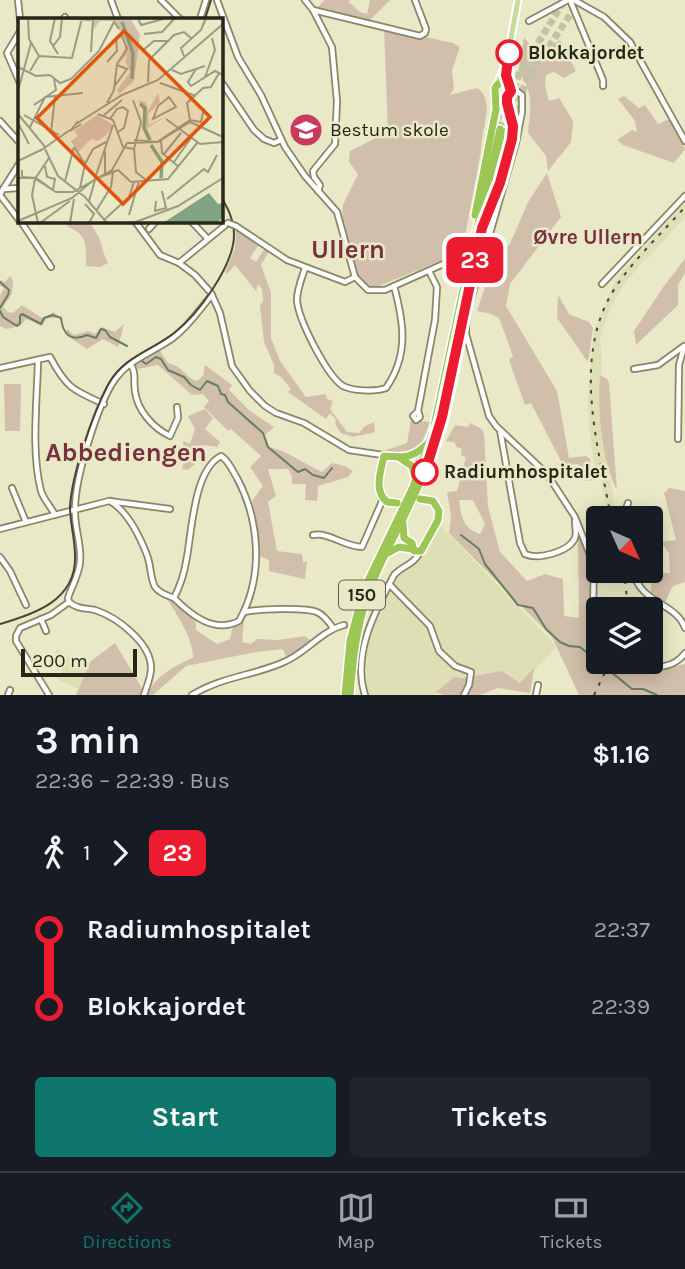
<!DOCTYPE html>
<html lang="en">
<head>
<meta charset="utf-8">
<style>
	:root { --surface:#171b24; --page:#20242c; --text:#f1f3f6; --muted:#9ea1a6; --line:#363941; --accent:#0f766e }
	body { margin:0; font-family:Karla,sans-serif; background:var(--page); color:var(--text); height:100vh; display:flex; flex-direction:column; font-size:26px; white-space:nowrap }
	* { box-sizing:border-box; margin:0 }
	p { font-size:23px; color:var(--muted) }
	.icon { flex:none; width:38px; height:38px; fill:none; stroke:currentColor; stroke-width:2; stroke-linecap:round; stroke-linejoin:round }
	.map { position:relative; height:695px; overflow:hidden }
	.panel { display:flex; flex-direction:column; background:var(--surface); flex:1 }
	.panel>* { flex:none }
	.badge { padding:0 14px; border-radius:10px; font-size:24px; line-height:46px }
	.needle { width:46px; rotate:135deg }
	.tools { position:absolute; left:586px; top:506px; display:grid; gap:14px }
	.tools a { display:grid; place-items:center; width:77px; height:77px; border-radius:7px; background:var(--surface); box-shadow:0 4px 18px #0003; font-size:35px }
	.scale { position:absolute; left:21px; bottom:18px; width:116px; box-sizing:border-box; padding-left:7px; border:4px solid #262619; border-top:0; font-size:19px; line-height:24px; white-space:nowrap; color:#262619; -webkit-text-stroke:5px #e9e9c7; paint-order:stroke }
	.map>.badge { position:absolute; translate:-50% -50%; box-shadow:0 0 0 4px #fff }
	.legs { display:flex; align-items:center; gap:10px; height:77px; padding:0 35px; font-size:23px }
	.legs p { margin-inline-start:auto }
	.overview { display:flex; align-items:center; justify-content:space-between; height:119px; padding:0 35px }
	h1 { font-size:38px; font-weight:700; line-height:52px }
	.button { display:flex; gap:14px; margin-top:auto; padding:14px 35px }
	.button a { flex:1; height:80px; border-radius:7px; background:var(--accent); color:#fff; font-size:28px; font-weight:700; line-height:80px; text-align:center }
	.button a+a { background:var(--page); color:var(--text) }
	ul { padding:0 35px; list-style:none }
	li { display:flex; align-items:center; gap:24px; height:77px; font-size:26px }
	li i { display:grid; place-items:center; width:10px; height:100%; margin:0 9px; background:currentColor }
	li i::after { content:''; width:18px; height:18px; margin:-9px; border:5px solid; border-radius:50%; background:var(--surface) }
	li p { margin-inline-start:auto }
	li:first-child i { background:linear-gradient(#0000 50%,currentColor 0) }
	li:last-child i { background:linear-gradient(currentColor 50%,#0000 0) }
	.dock { display:flex; justify-content:space-around; align-items:center; height:98px; border-top:2px solid var(--line); background:var(--surface); font-size:19px; color:var(--muted) }
	.dock a { display:grid; justify-items:center; gap:4px }
	.dock .selected { color:var(--accent) }
	.map>svg:first-child { display:block }
</style>
</head>
<body>
<div class="map">
<svg width="685" height="695" viewBox="0 0 685 695">
	<rect width="100%" height="100%" fill="#e9e9c7"/>
	<g fill="#dfdfb6">
		<polygon points="685,202 685,217 650,256 646,258 623,286 612,304 602,331 600,341 602,356 599,400 602,430 617,518 608,518 599,468 595,468 589,427 588,398 594,330 616,279"/>
		<polygon points="441,526 557,647 520,685 472,679 435,695 367,695 366,643 396,578 401,571 413,566 420,560"/>
		<polygon points="57,648 81,666 91,661 79,689 58,680 64,665 53,660"/>
	</g>
	<g fill="#d2bfab" fill-rule="evenodd">
		<polygon points="324,0 350,0 349,2 360,12 367,14 370,0 390,0 370,20 317,8"/>
		<path d="M 384,28 L 453,43 L 460,47 L 452,70 L 454,89 L 450,95 L 477,88 C 497,101 480,131 481,151 L 462,252 L 374,288 L 364,284 L 356,274 L 352,251 L 342,218 L 343,205 L 358,174 L 349,162 L 350,151 L 388,132 Z"/>
		<path d="M 524,37 L 537,55 L 560,40 L 576,71 L 564,78 L 554,72 L 546,75 L 545,86 L 549,101 L 559,98 L 573,121 L 571,142 L 548,171 L 546,156 L 528,133 C 530,110 535,91 518,73 Z"/>
		<polygon points="624,96 639,108 645,105 658,124 670,119 685,149 674,163 623,145 617,140 632,130 637,132 635,121 618,99"/>
		<polygon points="547,173 561,217 510,284 506,306 557,391 569,458 586,456 590,459 593,480 584,481 578,464 563,465 531,403 525,405 509,360 513,356 499,318 491,314 477,311 494,260 496,244 509,246 528,202"/>
		<path d="M 66,221 L 83,221 L 84,225 L 89,223 C 104,240 99,245 108,263 L 100,267 L 86,266 C 86,246 88,235 68,227 Z"/>
		<polygon points="236,229 259,244 250,258 256,262 265,248 269,251 261,265 271,293 271,338 280,361 306,397 326,394 327,399 333,401 330,409 347,432 359,433 365,426 374,422 375,432 353,437 341,433 335,424 336,420 330,413 326,419 288,392 291,389 281,377 274,373 274,365 264,342 260,305 263,301 262,289 258,284 256,291 235,265 227,274 225,272 235,248"/>
		<polygon points="685,259 685,273 678,285 678,305 636,345 634,331 664,286"/>
		<polygon points="10,276 13,280 12,294 3,307 8,312 13,313 22,305 42,318 54,312 57,318 47,318 42,326 26,319 20,326 7,329 0,326 0,296 4,288 0,286 0,280 5,282"/>
		<polygon points="558,295 569,314 589,322 593,328 588,362 557,318"/>
		<polygon points="124,324 118,347 103,339 87,349 66,335 67,329 74,335 89,331 95,334 101,327 115,332"/>
		<path d="M 159,350 L 168,363 C 183,366 184,377 197,381 L 203,376 L 205,365 L 232,385 L 229,390 L 250,411 L 274,427 L 265,435 L 269,447 C 288,451 304,464 322,472 L 332,463 L 345,466 L 353,471 L 348,477 L 318,486 L 317,501 L 305,500 L 306,484 L 292,484 L 292,476 L 288,469 L 268,469 L 276,496 L 268,502 L 277,551 L 302,554 L 303,563 L 307,561 L 305,579 L 269,571 L 269,560 L 259,556 L 258,530 L 252,501 L 263,486 L 250,467 L 261,456 L 231,429 L 228,431 L 204,407 L 209,401 L 203,394 L 192,395 L 158,365 L 138,369 L 135,365 L 138,361 Z"/>
		<path d="M 600,375 L 607,379 L 609,383 L 617,490 C 602,463 597,409 600,375 Z"/>
		<polygon points="4,384 21,384 20,431 5,431"/>
		<polygon points="205,409 213,418 205,429 220,442 217,447 204,445 197,462 188,470 182,469 185,458 183,441 190,444 195,429 188,416"/>
		<path d="M 411,420 L 430,422 C 420,451 414,457 383,451 L 407,443 Z"/>
		<path d="M 470,423 L 482,429 L 484,435 L 488,507 L 500,552 L 527,581 L 545,574 L 563,579 L 564,616 L 579,618 L 578,538 L 580,537 L 592,569 L 589,615 L 598,638 L 598,662 L 634,662 L 645,667 L 659,669 L 685,664 L 685,695 L 579,695 L 552,637 L 449,533 L 451,516 L 447,492 L 457,491 L 466,457 L 461,456 L 462,449 L 457,447 L 454,442 L 446,441 L 455,425 L 468,427 ZM 459,500 L 473,500 L 485,524 L 480,534 C 463,529 461,515 459,500 Z"/>
		<polygon points="669,488 685,491 685,582 673,586 665,602 651,592 651,582 648,579 653,574 651,535 655,543 659,573 670,573 669,553 661,542 676,540 664,493"/>
		<path d="M 167,598 L 175,601 L 196,622 L 196,630 L 217,644 L 230,639 L 232,629 L 244,619 L 242,642 L 251,644 L 257,639 L 279,640 L 304,636 L 312,641 L 286,657 L 283,649 L 256,652 L 186,666 L 153,695 L 148,695 C 153,677 176,665 193,658 C 193,637 177,616 167,598 Z"/>
		<polygon points="115,643 143,690 141,695 76,695 91,661"/>
		<polygon points="534,668 530,693 498,688 480,695 444,695 436,692 454,677 463,678 502,671 520,683"/>
	</g>
	<g fill="none" stroke-linecap="round" stroke-linejoin="round">
		<g stroke="#667e63" stroke-width="2">
			<polyline points="0,282 9,290 8,295 0,308"/>
			<path d="M 0,311 L 3,317 L 17,326 L 20,323 L 20,316 L 22,314 L 41,324 L 44,318 L 53,315 L 61,318 C 63,335 71,342 87,335 L 96,338 L 101,329 L 105,330 L 110,337 L 127,346"/>
			<polyline points="142,361 146,364 156,357 161,359 168,370 184,377 191,385 200,390 207,381 218,386 221,394 225,395 228,402 263,433 268,447 298,472 305,469 313,475 324,478 332,468"/>
			<polyline points="461,535 479,549 485,564 518,605 533,608 546,629 560,642 569,646 580,647 632,689 643,689 657,695"/>
		</g>
		<g stroke="#c2c2a4" stroke-width="7" stroke-dasharray="7 3.5" stroke-linecap="butt">
			<polyline points="500,129 519,74 564,1"/>
			<polyline points="506,131 528,78 580,0"/>
		</g>
		<defs>
			<g id="minor">
				<polyline points="18,0 20,19"/>
				<polyline points="111,0 118,19"/>
				<polyline points="161,0 180,19"/>
				<polyline points="217,0 238,57 261,95 285,147 305,176 337,212 355,277 368,290 385,290 459,257"/>
				<polyline points="305,0 313,10 420,36 425,33 426,29 415,0"/>
				<polyline points="570,0 603,80 603,86"/>
				<polyline points="574,0 604,17 630,42 685,141"/>
				<polyline points="313,10 332,47 337,101 335,144 313,171 314,177 320,185 318,191"/>
				<polyline points="63,19 65,17"/>
				<polyline points="200,19 206,0"/>
				<polyline points="529,21 568,0"/>
				<polyline points="19,33 7,53 19,81"/>
				<polyline points="220,80 254,130 264,139 274,143 281,140"/>
				<polyline points="511,87 522,95 522,112 516,143 470,303 466,323 466,334 489,416 496,426 547,474 575,517 594,565 593,610 598,630"/>
				<polyline points="0,121 19,142"/>
				<polyline points="3,189 19,188"/>
				<polyline points="0,194 19,164"/>
				<polyline points="0,195 19,220"/>
				<polyline points="20,220 51,267"/>
				<polyline points="134,220 160,255 179,263 228,223"/>
				<polyline points="190,220 208,239"/>
				<polyline points="236,226 287,260 345,282 355,277"/>
				<polyline points="149,229 157,220"/>
				<polyline points="179,263 195,275 211,293 220,313 232,366 250,391 265,406 276,413 304,423 349,450 383,455"/>
				<path d="M 305,268 C 302,278 297,289 297,300 C 298,319 327,376 343,386 C 353,391 375,392 386,388 C 409,355 404,323 394,286"/>
				<polyline points="602,284 685,196"/>
				<path d="M 38,361 C 37,402 31,452 41,491 C 44,500 51,507 55,515"/>
				<path d="M 130,364 C 137,372 133,381 135,391 C 137,410 153,428 170,436 L 178,418 L 177,407"/>
				<path d="M 0,368 L 50,357 C 66,387 72,390 104,404"/>
				<polyline points="634,369 658,365 684,346"/>
				<polyline points="418,411 413,416 416,420 420,417 418,411 435,320 437,287 429,271"/>
				<path d="M 500,430 L 520,543 L 525,554 C 538,560 569,552 575,538 C 577,533 575,526 575,521"/>
				<polyline points="678,439 679,365 684,347"/>
				<path d="M 221,456 C 229,461 232,470 237,478 C 260,521 264,577 239,621 C 214,634 191,615 174,598 C 180,586 184,575 186,562 C 192,534 193,470 221,456 Z"/>
				<polyline points="12,488 26,522"/>
				<path d="M 110,501 C 127,511 140,537 147,555 C 151,565 150,578 155,587 C 159,593 168,596 174,598"/>
				<polyline points="623,518 628,503"/>
				<polyline points="0,529 109,501 170,509"/>
				<path d="M 313,535 C 329,532 345,547 362,547 L 383,499"/>
				<polyline points="0,557 10,571 26,605"/>
				<path d="M 633,570 C 639,604 676,602 685,628"/>
				<polyline points="390,585 430,626 439,651 455,666 471,672 469,685 464,695"/>
				<path d="M 69,602 C 77,609 85,608 95,610 C 117,617 151,643 151,668 C 151,677 147,686 144,695"/>
				<path d="M 244,612 C 258,609 304,607 317,612 C 324,615 329,622 333,628"/>
				<polyline points="41,619 46,631"/>
				<path d="M 639,662 C 655,670 674,668 685,653"/>
				<polyline points="8,695 10,690"/>
				<path d="M 49,695 L 16,641 L 16,636 L 20,628 L 51,615 L 69,602 L 68,598 C 72,586 79,575 80,562 C 82,545 74,527 75,509 C 75,478 98,402 116,378 C 131,358 154,352 173,338 C 189,326 199,310 212,295"/>
				<path d="M 192,695 C 223,676 253,676 284,662 C 306,653 321,631 344,625"/>
				<path d="M 365,695 C 352,654 375,611 394,575 C 403,565 414,565 420,552"/>
				<polyline points="536,695 538,685"/>
			</g>
			<g id="major">
				<polyline points="507,84 507,60 518,0"/>
				<polyline points="497,85 504,67"/>
			</g>
			<g id="highway">
				<polyline points="475,215 496,109 495,88 497,85 503,82 511,89 507,103 513,123 513,136 494,197"/>
				<polyline points="449,383 467,290 506,131"/>
				<polyline points="400,458 412,466 415,478"/>
				<path d="M 397,503 L 387,502 C 373,490 381,471 384,456 C 403,458 414,458 428,443"/>
				<polyline points="403,523 404,538 412,543 414,551 421,551 438,520 439,511 433,501 420,499"/>
				<polyline points="386,554 399,547 412,549"/>
				<polyline points="345,695 350,641 364,589 413,487 433,431 467,271 500,129"/>
				<path d="M 350,695 C 353,660 356,628 368,595 C 379,562 397,533 411,502 C 428,468 439,433 446,395"/>
			</g>
		</defs>
		<use href="#minor" stroke="#878768" stroke-width="8"/>
		<use href="#major" stroke="#fff" stroke-width="9"/>
		<use href="#highway" stroke="#fff" stroke-width="10"/>
		<use href="#minor" stroke="#fff" stroke-width="4.5"/>
		<use href="#major" stroke="#c4dd9a" stroke-width="5"/>
		<use href="#highway" stroke="#9cc756" stroke-width="7"/>
		<g stroke="#474737" stroke-width="2">
			<polyline points="205,19 211,0"/>
			<path d="M 0,624 C 35,614 77,600 75,555 C 75,539 70,523 70,507 C 72,473 92,416 108,385 C 123,357 151,351 174,333 C 198,315 234,265 234,235 C 234,220 228,208 220,195"/>
		</g>
		<g stroke="#474737" stroke-width="2" stroke-dasharray="3.5 7" stroke-linecap="butt">
			<path d="M 611,518 C 598,444 571,357 615,288 C 634,259 662,233 685,207"/>
			<polyline points="624,570 628,609"/>
			<polyline points="594,695 610,662"/>
		</g>
		<defs>
			<polyline id="minor-bridge" points="228,223 236,226"/>
		</defs>
		<use href="#minor-bridge" stroke="#878768" stroke-width="8" stroke-linecap="butt"/>
		<use href="#minor-bridge" stroke="#fff" stroke-width="4.5"/>
	</g>
	<g fill="none" stroke-linecap="round" stroke-linejoin="round">
		<defs>
			<polyline id="line-1" points="425,472 442,417 482,228 500,183 512,139 513,126 507,103 507,97 511,91 506,75 509,53"/>
		</defs>
		<use href="#line-1" stroke="#fff" stroke-width="16"/>
		<use href="#line-1" stroke="#ed1b2f" stroke-width="10"/>
	</g>
	<defs>
		<symbol id="school-disc" viewBox="-11 -11 22 22"><circle r="9.5" fill="#c93a5d" stroke="#e9e9c7"/><path d="M0-5L7-2L0 1L-7-2ZM-4 1L0 2.5L4 1V4Q0 6-4 4Z" fill="#fff"/></symbol>
	</defs>
	<g fill-rule="evenodd">
		<use href="#school-disc" x="287" y="111" width="38" height="38"/>
	</g>
	<g fill="#fff" stroke="#ed1b2f" stroke-width="3.5">
		<circle cx="509" cy="53" r="12"/>
		<circle cx="425" cy="472" r="12"/>
	</g>
	<g text-anchor="middle" dominant-baseline="central" stroke-width="5" stroke-linejoin="round" paint-order="stroke">
		<rect fill="#e9e9c7" stroke="#60604d" stroke-width="2" x="339" y="580.5" width="46" height="29" rx="5"/>
		<g font-size="18" font-weight="bold" fill="#262619">
			<text x="362" y="595">150</text>
		</g>
		<g font-size="19" font-weight="bold" fill="#262619" stroke="#e9e9c7" text-anchor="start">
			<text x="528" y="53">Blokkajordet</text>
			<text x="444" y="472">Radiumhospitalet</text>
		</g>
		<g font-size="19" fill="#262619" stroke="#e9e9c7" text-anchor="start">
			<text x="330" y="130">Bestum skole</text>
		</g>
		<g font-size="21" font-weight="bold" fill="#78313f" stroke="#e9e9c7">
			<text x="588" y="237">Øvre Ullern</text>
		</g>
		<g font-size="26" font-weight="bold" fill="#78313f" stroke="#e9e9c7">
			<text x="348" y="249">Ullern</text>
			<text x="126" y="452">Abbediengen</text>
		</g>
	</g>
	<g transform="translate(18 18)">
		<rect width="205" height="205" fill="#e9e9c7"/>
		<path d="M 76,0 L 112,0 L 122,17 L 116,63 L 101,76 L 99,72 L 112,54 L 107,43 L 110,36 L 100,46 L 109,25 L 96,3 L 82,3 L 75,12 ZM 140,75 L 142,84 L 130,96 L 131,107 L 151,97 L 129,110 L 134,122 L 129,122 L 124,109 L 127,96 L 120,83 L 128,84 L 130,93 ZM 79,97 L 95,107 L 88,117 L 80,123 L 73,121 L 60,134 L 53,123 L 60,118 L 56,113 Z" fill="#d2bfab"/>
		<path d="M 191,175 L 200,186 L 205,185 L 205,199 L 199,205 L 145,205 Z" fill="#82a383"/>
		<path fill="none" stroke="#82a383" stroke-width="3.5" d="M 104,4 L 115,35 L 114,61M 122,86 L 127,90 L 126,110 L 132,122M 133,127 L 144,144 L 143,160"/>
		<path fill="none" stroke="#9b9b81" stroke-width="2" d="M 10,0 L 11,21 L 21,38M 37,0 L 32,23 L 40,36M 120,0 L 123,7 L 149,0M 126,16 L 144,14 L 157,0M 35,28 L 42,19 L 44,0 L 73,2M 124,33 L 136,23 L 151,23M 73,34 L 75,0M 166,38 L 163,30 L 183,12 L 188,0M 0,49 L 18,58 L 32,57M 178,51 L 170,64 L 173,68 L 197,53 L 205,57M 154,52 L 163,56 L 187,48M 12,53 L 21,38 L 54,40 L 64,0M 32,57 L 42,65 L 53,61 L 81,33 L 96,4 L 101,11M 187,59 L 197,32 L 194,20M 130,64 L 131,42 L 156,17 L 166,14 L 173,20M 142,65 L 178,78M 96,69 L 109,51 L 99,47M 0,73 L 13,25M 151,79 L 158,89 L 135,101 L 140,88 ZM 115,82 L 123,104 L 116,131M 89,85 L 96,72 L 99,46 L 109,31 L 104,18 L 98,20 L 99,33 L 89,44M 16,87 L 38,72 L 36,61M 0,96 L 28,130M 80,96 L 95,102 L 105,129 L 116,131 L 118,154 L 128,162M 6,97 L 41,117M 85,98 L 104,82M 92,101 L 99,91 L 105,89 L 110,93 L 106,110 L 100,114M 148,101 L 182,126 L 205,124M 172,102 L 169,85 L 185,70 L 193,69 L 201,55M 60,103 L 52,113 L 63,106M 0,105 L 11,126M 58,106 L 104,77 L 140,62 L 205,6M 11,111 L 27,79 L 65,75M 33,115 L 37,78M 116,122 L 139,124 L 172,102 L 183,104 L 186,90M 143,122 L 144,135 L 161,149M 56,129 L 67,146 L 62,170M 27,131 L 40,158 L 67,179 L 89,205M 22,133 L 52,112M 146,136 L 163,115M 0,143 L 25,131M 156,144 L 173,120M 67,146 L 75,131 L 88,124M 4,152 L 4,159 L 18,160 L 35,172 L 37,161 L 29,159 L 27,148M 87,157 L 87,133M 0,160 L 16,160 L 38,174 L 55,174 L 94,152 L 109,125 L 140,124 L 172,104 L 205,119M 77,160 L 95,107M 47,163 L 56,129M 149,181 L 186,151 L 190,154 L 199,137M 71,183 L 77,162M 138,183 L 137,193 L 148,190 L 144,173M 67,186 L 76,196 L 71,205M 78,193 L 93,169 L 95,154M 111,197 L 121,163M 87,201 L 111,179 L 116,164M 0,203 L 54,180 L 77,161 L 100,152 L 113,164 L 150,161 L 180,124M 20,205 L 14,177 L 17,161 L 31,140M 22,205 L 52,183M 52,205 L 56,181M 115,205 L 160,188 L 205,160"/>
		<path fill="#de560d" fill-opacity="0.15" stroke="#de560d" stroke-width="3.5" d="M 106,13 L 192,99 L 105,186 L 19,100 Z"/>
		<rect width="205" height="205" fill="none" stroke="#262619" stroke-width="3.5"/>
	</g>
</svg>
<div class="tools">
<a><svg class="needle" viewBox="-14 -14 28 28"><path d="M0-13l5 13h-10z" fill="#e53935"/><path d="M0 13l5-13h-10z" fill="#9ea1a6"/></svg></a>
<a><svg class="icon" aria-label="layers" viewBox="0 0 24 24"><path d="M12 4l9 5-9 5-9-5zM3 14l9 5 9-5"/></svg></a>
</div>
<div class="scale">200 m</div>
<b class="badge" style="left:475px;top:260px;background:#ed1b2f;color:#fff">23</b>
</div>
<section class="panel">
<div class="overview"><div><h1>3 min</h1><p>22:36 – 22:39 · Bus</p></div><b>$1.16</b></div>
<div class="legs"><svg class="icon" aria-label="walk" viewBox="0 0 24 24"><circle cx="13" cy="4" r="2"/><path d="M13 8l-2 6 4 7M11 14l-3 7M7 12l3-4h3l4 4"/></svg>1<svg class="icon" aria-label="forward" viewBox="0 0 24 24"><path d="M9 5l7 7-7 7"/></svg><b class="badge" style="background:#ed1b2f;color:#fff">23</b></div>
<ul>
<li><i style="color:#ed1b2f"></i><b>Radiumhospitalet</b><p>22:37</p></li>
<li><i style="color:#ed1b2f"></i><b>Blokkajordet</b><p>22:39</p></li>
</ul>
<div class="button"><a>Start</a><a>Tickets</a></div>
</section>
<nav class="dock">
<a class="selected"><svg class="icon" aria-label="directions" viewBox="0 0 24 24"><path d="M12 3l9 9-9 9-9-9zM9 14v-3h6M13 9l2 2-2 2"/></svg>Directions</a>
<a><svg class="icon" aria-label="map" viewBox="0 0 24 24"><path d="M3 6l6-2 6 2 6-2v14l-6 2-6-2-6 2zM9 4v14M15 6v14"/></svg>Map</a>
<a><svg class="icon" aria-label="tickets" viewBox="0 0 24 24"><path d="M3 7h18v10H3zM15 7v10"/></svg>Tickets</a>
</nav>
</body>
</html>
